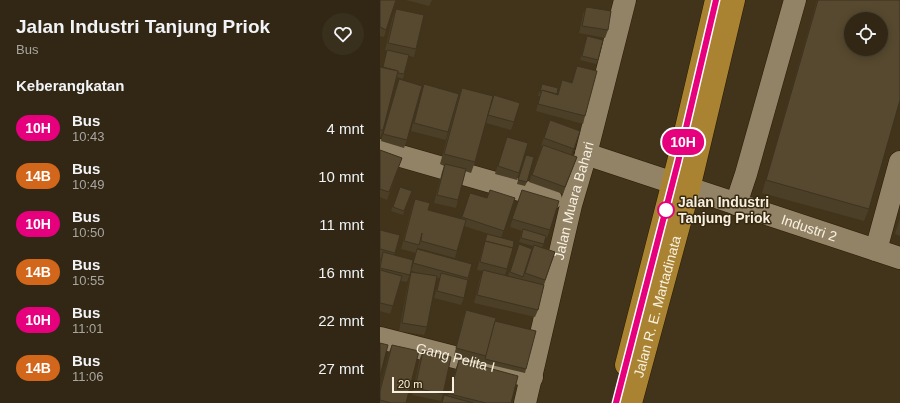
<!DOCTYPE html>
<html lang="id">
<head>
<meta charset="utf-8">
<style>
	:root { --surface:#312714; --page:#392f1d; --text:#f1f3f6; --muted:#a8a5a0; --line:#4c4434 }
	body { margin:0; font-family:Helvetica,sans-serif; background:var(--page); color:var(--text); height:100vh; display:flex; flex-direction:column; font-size:15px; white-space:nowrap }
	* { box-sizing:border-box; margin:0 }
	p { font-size:13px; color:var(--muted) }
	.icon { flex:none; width:22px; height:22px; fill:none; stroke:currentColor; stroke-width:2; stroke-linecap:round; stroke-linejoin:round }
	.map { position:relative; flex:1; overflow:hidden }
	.drawer { display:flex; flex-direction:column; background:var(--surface); width:380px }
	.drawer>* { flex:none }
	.badge { padding:0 8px; border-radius:13px; font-size:14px; line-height:26px }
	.fabs { position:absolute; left:464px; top:12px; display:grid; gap:8px }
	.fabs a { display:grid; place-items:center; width:44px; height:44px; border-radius:50%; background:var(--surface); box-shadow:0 2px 10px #0003,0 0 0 1px var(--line); font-size:20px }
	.scale { position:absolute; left:12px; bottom:10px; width:62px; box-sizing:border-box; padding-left:4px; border:2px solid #f8f0e0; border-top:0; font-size:11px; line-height:14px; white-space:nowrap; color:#f8f0e0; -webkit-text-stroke:3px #372a10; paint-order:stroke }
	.map>.badge { position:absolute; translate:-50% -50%; box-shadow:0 0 0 2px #fff }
	h2 { padding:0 16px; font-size:15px; line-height:36px }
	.round { display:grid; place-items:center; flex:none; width:42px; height:42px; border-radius:21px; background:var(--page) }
	.overview { display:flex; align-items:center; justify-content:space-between; height:68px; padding:0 16px }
	h1 { font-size:19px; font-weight:800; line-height:30px }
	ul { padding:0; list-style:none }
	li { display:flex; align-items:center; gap:12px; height:48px; padding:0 16px }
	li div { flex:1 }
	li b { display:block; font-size:15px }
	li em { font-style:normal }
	li .badge { min-width:44px; font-weight:700; text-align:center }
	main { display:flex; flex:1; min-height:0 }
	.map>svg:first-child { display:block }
</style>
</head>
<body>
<main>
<section class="drawer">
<div class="overview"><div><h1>Jalan Industri Tanjung Priok</h1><p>Bus</p></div><a class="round"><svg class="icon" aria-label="heart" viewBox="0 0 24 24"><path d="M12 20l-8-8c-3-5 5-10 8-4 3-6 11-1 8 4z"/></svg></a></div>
<h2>Keberangkatan</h2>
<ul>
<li><span class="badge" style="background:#e6007e;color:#fff">10H</span><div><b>Bus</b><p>10:43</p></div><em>4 mnt</em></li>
<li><span class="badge" style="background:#d2661b;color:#fff">14B</span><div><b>Bus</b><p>10:49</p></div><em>10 mnt</em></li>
<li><span class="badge" style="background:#e6007e;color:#fff">10H</span><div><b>Bus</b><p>10:50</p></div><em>11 mnt</em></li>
<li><span class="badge" style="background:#d2661b;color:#fff">14B</span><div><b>Bus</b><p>10:55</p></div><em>16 mnt</em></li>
<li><span class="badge" style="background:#e6007e;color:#fff">10H</span><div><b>Bus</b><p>11:01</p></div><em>22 mnt</em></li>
<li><span class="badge" style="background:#d2661b;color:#fff">14B</span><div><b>Bus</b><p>11:06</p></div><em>27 mnt</em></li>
</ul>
</section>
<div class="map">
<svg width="520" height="403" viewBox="0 0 520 403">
	<rect width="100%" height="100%" fill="#41341a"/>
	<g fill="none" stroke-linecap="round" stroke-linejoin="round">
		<defs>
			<g id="minor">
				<polyline points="0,150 171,199"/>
				<path id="s1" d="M 206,154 L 520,258"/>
				<polyline points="356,204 366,174 415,0"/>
				<polyline points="496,250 520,162"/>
				<path id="s2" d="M 0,338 L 152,377"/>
				<path id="s3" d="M 145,403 L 191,205 L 206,154 L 245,0"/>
			</g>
			<g id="highway">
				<polyline points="246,365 298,162 336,0"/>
				<path id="s4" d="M 251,403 L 309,189 L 354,0"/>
			</g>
		</defs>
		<use href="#minor" stroke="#281b02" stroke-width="23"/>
		<use href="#highway" stroke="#281b02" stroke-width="23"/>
		<use href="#minor" stroke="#928367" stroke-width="22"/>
		<use href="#highway" stroke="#a98332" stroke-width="22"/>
	</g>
	<g fill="#4b3f28">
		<polygon points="0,0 16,0 4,37 0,36"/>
		<polygon points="26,0 52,0 49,6"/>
		<polygon points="437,0 520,0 489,209 484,221 382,193"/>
		<polygon points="206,7 228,30 225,38 199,33 203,14"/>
		<polygon points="16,9 36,49 34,57 29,56 23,79 17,77 3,130 0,138 0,67 3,67 7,51 5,50 13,16"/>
		<polygon points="207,36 218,60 216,64 200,60"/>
		<polygon points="197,66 205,116 203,124 156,111 160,96 158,96 162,84 178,94 182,80 192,83"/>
		<polygon points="19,79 27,140 24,148 1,141 16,87"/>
		<polygon points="44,84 68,132 66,140 31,131 42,92"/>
		<polygon points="82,88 95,162 91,173 85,171 78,200 76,208 54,203 62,172 64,166 60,164 78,99"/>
		<polygon points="114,95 134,122 131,130 106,123"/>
		<polygon points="170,120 200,131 191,155 197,157 183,194 149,182 162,146 161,146"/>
		<polygon points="127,137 139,173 137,180 115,174"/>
		<polygon points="0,150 22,158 7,200 0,197"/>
		<polygon points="144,159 147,182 145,186 137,184"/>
		<polygon points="20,187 32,191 23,215 11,211"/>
		<polygon points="142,190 170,230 167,238 166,238 162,248 175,252 164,285 158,310 155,317 94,303 100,278 103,271 97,270 105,239 107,234 115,236 84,226 77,251 75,258 38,248 38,246 36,253 21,249 32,207 35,199 48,210 81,219 90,193 107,198 135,198 121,238 127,269 125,275 128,276 139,244 152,249 153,246 139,242 142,231 130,227"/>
		<polygon points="520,218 520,236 515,234"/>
		<polygon points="0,230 15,253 14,255 32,268 37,249 92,264 84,298 81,305 54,298 60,278 56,278 47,327 44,335 19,331 29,279 31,272 39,273 31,271 27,282 21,281 10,314 0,311 0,262 1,258 0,258"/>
		<polygon points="86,310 115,321 146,369 145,373 74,356 83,318"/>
		<polygon points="12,345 26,403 0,403 0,388 9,352"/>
		<polygon points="43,351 63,394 61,401 32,395 40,358"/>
		<polygon points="79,360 131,403 61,403 64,395 68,397 76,368"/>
	</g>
	<g fill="#57492f" stroke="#3d3321" fill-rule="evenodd">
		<polygon points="0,0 16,0 6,30 0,27"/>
		<path d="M 438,0 L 520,0 L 520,100 L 489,209 L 386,180 ZM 471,19 L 501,19 L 501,49 L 471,49 Z"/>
		<polygon points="206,7 231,11 228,30 202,26"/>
		<polygon points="16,9 44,15 36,49 8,43"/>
		<polygon points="207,36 223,40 218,60 202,56"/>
		<polygon points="7,50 29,55 24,74 18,73 18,71 3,67"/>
		<polygon points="197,66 217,71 205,116 158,104 162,90 178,95 182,80 192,83"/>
		<polygon points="0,67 18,71 3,130 0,130"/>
		<polygon points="19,79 42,86 27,140 3,134"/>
		<polygon points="44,84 79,94 68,132 34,123"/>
		<polygon points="162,84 178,88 177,94 162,90 161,92 160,92"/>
		<polygon points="82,88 113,96 95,162 64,154"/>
		<polygon points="114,95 140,103 134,122 108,115"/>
		<polygon points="170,120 200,131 194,149 164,138"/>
		<polygon points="127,137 148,143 139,173 118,166"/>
		<polygon points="163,145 197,157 185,187 152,175"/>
		<polygon points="0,150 22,158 9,192 0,189"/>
		<polygon points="146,155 154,157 147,182 138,180"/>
		<polygon points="65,164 86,169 78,200 57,195"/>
		<polygon points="20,187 32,191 24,211 13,207"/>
		<polygon points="110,190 135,198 124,231 82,217 90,193 107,198"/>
		<polygon points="142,190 179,201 170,230 132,219"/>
		<polygon points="35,199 50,203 48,210 86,220 77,251 41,241 42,233 39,245 24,241"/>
		<polygon points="143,229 166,236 164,244 141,238"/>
		<polygon points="0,230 20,235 15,253 0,249"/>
		<polygon points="107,234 134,241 133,248 105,241 104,245"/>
		<polygon points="105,241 133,248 127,269 100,262"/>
		<polygon points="139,244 152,249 143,277 130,272"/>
		<polygon points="154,245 175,252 165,280 145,273"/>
		<polygon points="37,249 92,264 88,278 33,263"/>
		<polygon points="3,252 33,260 30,275 0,268"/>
		<polygon points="0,270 22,276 13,306 0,303"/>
		<polygon points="103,270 164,285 158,310 97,295"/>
		<polygon points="31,272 57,276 47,327 22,323"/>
		<polygon points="61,273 88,280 84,298 57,291"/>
		<polygon points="86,310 116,318 106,356 76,348"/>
		<polygon points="115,321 156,331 146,369 105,359"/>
		<polygon points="0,343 8,345 0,376"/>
		<polygon points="12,345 39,351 26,403 11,403 0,400 0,391"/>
		<polygon points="43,351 71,357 63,394 35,388"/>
		<polygon points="79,360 138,376 131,403 106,403 70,394"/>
		<polygon points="64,395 93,403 62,403"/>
	</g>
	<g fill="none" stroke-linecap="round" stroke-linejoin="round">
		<defs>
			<polyline id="line" points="236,403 298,162 336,0"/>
		</defs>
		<use href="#line" stroke="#fff" stroke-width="9"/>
		<use href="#line" stroke="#e6007e" stroke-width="6"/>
	</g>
	<circle fill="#fff" stroke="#e6007e" stroke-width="2" cx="286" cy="210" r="8"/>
	<g text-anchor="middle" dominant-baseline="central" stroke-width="3" stroke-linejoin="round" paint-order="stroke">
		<g font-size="14" fill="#f8f0e0" stroke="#372a10">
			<text stroke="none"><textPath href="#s3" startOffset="208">Jalan Muara Bahari</textPath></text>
			<text stroke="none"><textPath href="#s1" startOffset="235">Industri 2</textPath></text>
			<text stroke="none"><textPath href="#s4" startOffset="100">Jalan R. E. Martadinata</textPath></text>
			<text stroke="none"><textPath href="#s2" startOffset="78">Gang Pelita I</textPath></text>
		</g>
		<g font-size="14" font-weight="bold" fill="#f8f0e0" stroke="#372a10" text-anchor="start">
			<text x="298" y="202">Jalan Industri<tspan x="298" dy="16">Tanjung Priok</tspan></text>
		</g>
	</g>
</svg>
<div class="fabs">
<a><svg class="icon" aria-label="locate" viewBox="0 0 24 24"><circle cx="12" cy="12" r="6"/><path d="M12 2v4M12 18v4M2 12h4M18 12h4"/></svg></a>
</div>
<div class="scale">20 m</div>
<b class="badge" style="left:303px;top:142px;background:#e6007e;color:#fff">10H</b>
</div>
</main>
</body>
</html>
